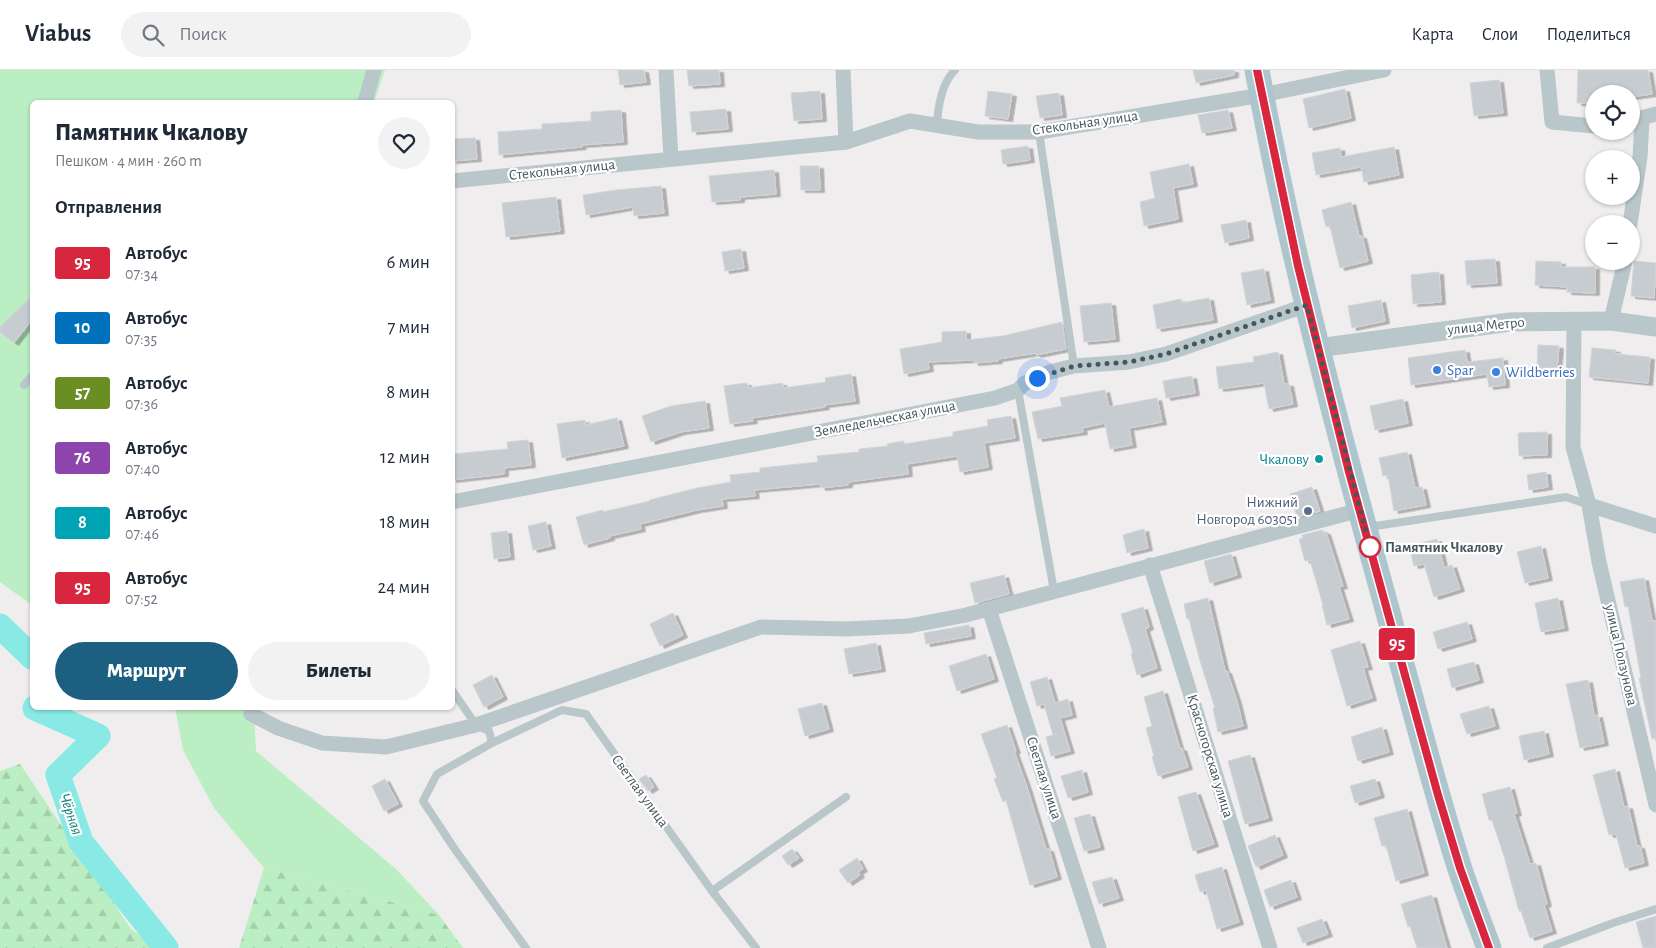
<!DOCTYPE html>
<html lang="ru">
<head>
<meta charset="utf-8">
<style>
	:root { --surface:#fff; --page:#f2f2f3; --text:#1f2937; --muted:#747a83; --line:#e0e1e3; --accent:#1d5f81 }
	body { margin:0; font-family:"Alegreya Sans",sans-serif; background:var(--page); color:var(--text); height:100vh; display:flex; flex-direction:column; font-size:19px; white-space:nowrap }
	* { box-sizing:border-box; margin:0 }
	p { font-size:16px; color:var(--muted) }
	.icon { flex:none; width:28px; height:28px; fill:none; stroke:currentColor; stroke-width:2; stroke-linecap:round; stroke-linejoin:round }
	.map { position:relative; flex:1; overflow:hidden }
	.details { position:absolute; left:30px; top:30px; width:425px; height:610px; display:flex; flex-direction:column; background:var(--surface); border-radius:8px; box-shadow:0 1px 4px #0004 }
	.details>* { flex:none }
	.badge { padding:0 10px; border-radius:4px; font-size:18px; line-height:32px }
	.controls { position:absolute; left:1585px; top:15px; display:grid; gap:10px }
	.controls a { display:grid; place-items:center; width:55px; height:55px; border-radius:50%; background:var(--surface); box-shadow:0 1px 4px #0004; font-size:25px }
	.you { position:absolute; width:25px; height:25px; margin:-12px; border:4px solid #fff; border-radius:50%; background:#1a73e8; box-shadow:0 0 0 8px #1a73e833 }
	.map>.badge { position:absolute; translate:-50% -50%; box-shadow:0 0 0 2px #fff }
	h2 { padding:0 25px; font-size:19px; line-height:45px }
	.round { display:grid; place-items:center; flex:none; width:52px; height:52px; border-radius:26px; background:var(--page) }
	.overview { display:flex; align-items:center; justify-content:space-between; height:85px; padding:0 25px }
	h1 { font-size:24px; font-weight:800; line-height:38px }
	.primary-button { display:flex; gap:10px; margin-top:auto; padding:10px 25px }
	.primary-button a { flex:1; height:58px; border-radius:30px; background:var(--accent); color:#fff; font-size:20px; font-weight:800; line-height:58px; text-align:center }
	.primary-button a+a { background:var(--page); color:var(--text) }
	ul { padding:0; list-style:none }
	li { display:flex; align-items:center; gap:15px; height:65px; padding:0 25px }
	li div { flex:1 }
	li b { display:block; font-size:19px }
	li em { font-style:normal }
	li .badge { min-width:55px; font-weight:700; text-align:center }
	header { display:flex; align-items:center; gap:30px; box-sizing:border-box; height:70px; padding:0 25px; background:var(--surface); border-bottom:1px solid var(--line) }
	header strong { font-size:24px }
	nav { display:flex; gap:28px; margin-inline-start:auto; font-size:18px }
	.search { width:350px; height:45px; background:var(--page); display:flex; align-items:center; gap:12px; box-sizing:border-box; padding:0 18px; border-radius:28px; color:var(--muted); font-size:19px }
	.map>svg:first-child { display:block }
</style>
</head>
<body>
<header>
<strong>Viabus</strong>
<div class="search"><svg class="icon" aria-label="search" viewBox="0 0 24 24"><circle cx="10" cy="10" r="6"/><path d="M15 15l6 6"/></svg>Поиск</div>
<nav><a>Карта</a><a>Слои</a><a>Поделиться</a></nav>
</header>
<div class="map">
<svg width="1656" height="878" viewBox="0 0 1656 878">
	<defs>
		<pattern id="forest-firs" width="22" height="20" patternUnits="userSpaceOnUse" patternTransform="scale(1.25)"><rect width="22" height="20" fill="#bbeec2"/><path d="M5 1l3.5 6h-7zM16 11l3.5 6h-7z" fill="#a2cea9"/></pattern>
		<filter id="shadow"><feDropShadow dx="4.5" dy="2.5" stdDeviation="0" flood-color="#0004"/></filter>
	</defs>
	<rect width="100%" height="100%" fill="#f0edee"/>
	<g fill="#bbeec2">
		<polygon points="0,0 385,0 374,32 32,32 32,535 0,512"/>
		<polygon points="175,638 254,638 256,681 396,799 439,845 264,798 214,738 183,680"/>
	</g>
	<g fill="url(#forest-firs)">
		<polygon points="20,694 131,859 159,878 0,878 0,701"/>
		<polygon points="264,798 439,845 463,878 239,878"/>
	</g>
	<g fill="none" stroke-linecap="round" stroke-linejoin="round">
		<g stroke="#89eae5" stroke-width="25">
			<polyline points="0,556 32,587"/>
			<polyline points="35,638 98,666 58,705 81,772 166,878"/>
		</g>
	</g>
	<g fill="#c7ccd0" stroke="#d1d5d9" filter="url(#shadow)">
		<polygon points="618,0 644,0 646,12 620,15"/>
		<polygon points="687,0 719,0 720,14 689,16"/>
		<polygon points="1193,0 1234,0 1234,5 1196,13"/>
		<polygon points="1578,0 1648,0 1652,24 1631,27 1631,24 1594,24 1594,33 1577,33"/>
		<polygon points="1499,10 1503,43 1474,46 1470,13"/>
		<polygon points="1345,19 1351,48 1309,58 1303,29"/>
		<polygon points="820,21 822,49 794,51 791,23"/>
		<polygon points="988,21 1012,24 1008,49 985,46"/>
		<polygon points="1059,23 1062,45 1040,48 1036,26"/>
		<polygon points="726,39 728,59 692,62 690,42"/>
		<polygon points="621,40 623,72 581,75 582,77 499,85 498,62 542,59 542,54 591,51 591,42"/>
		<polygon points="1228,40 1232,58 1202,63 1198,45"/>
		<polygon points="475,68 477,89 452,91 452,69"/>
		<polygon points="1028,76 1030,90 1003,94 1001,80"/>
		<polygon points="1394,77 1399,105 1364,112 1361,97 1316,105 1312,83 1340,78 1341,87"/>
		<polygon points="1189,94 1193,114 1173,118 1178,149 1144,156 1140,132 1155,128 1150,102"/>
		<polygon points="800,96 819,96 820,120 801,120"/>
		<polygon points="774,100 776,124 740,127 740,130 712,132 709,106"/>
		<polygon points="661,116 664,143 634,146 633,137 586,145 583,125 616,120"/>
		<polygon points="556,127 560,161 506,167 502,133"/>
		<polygon points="1351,132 1359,166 1362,166 1368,191 1340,198 1330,156 1326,157 1322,140"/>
		<polygon points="1246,150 1249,168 1225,173 1221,155"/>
		<polygon points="741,179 744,198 725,201 722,182"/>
		<polygon points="1495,189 1497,213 1467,215 1465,191"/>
		<polygon points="1536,191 1561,192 1561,197 1595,197 1595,223 1567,222 1567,217 1535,215"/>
		<polygon points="1634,191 1656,193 1654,228 1631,226"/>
		<polygon points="1264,199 1270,230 1247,235 1241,203"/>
		<polygon points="1439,202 1441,232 1413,234 1411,205"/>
		<polygon points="32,226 32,250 14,273 0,262 0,257"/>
		<polygon points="1209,228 1213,250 1157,259 1153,235 1181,229 1181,233"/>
		<polygon points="1381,230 1385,251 1352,258 1348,236"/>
		<polygon points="1111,233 1115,269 1084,272 1080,236"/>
		<polygon points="1062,252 1066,279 1036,285 1036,283 998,289 998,291 974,293 973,290 928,292 929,299 904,304 900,279 942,272 942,262 966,261 966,270 1003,266"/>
		<polygon points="1538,275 1559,276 1557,299 1537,298"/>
		<polygon points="1592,278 1616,280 1615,284 1650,287 1648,313 1589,307"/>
		<polygon points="1465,280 1467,292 1503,288 1505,315 1489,317 1487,304 1411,315 1408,288"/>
		<polygon points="1278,282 1284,314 1289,314 1293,334 1269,339 1264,313 1219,319 1216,297 1254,292 1253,287"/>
		<polygon points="851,304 855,331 824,335 825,337 752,348 753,351 730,354 724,316 747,313 748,318 782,313 783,318 826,312 825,308"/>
		<polygon points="1192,306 1195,323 1166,328 1163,311"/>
		<polygon points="1105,320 1109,337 1157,328 1162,352 1129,358 1132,375 1110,379 1105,353 1082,358 1083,362 1038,369 1032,342 1062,336 1060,328"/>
		<polygon points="1403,329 1408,353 1375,360 1370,336"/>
		<polygon points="705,331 709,358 681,362 651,372 642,346 671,336"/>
		<polygon points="1011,346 1015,368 984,373 988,397 960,402 957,386 907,394 908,404 848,412 848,415 821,418 820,414 754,420 755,426 722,429 723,436 697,440 640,454 641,459 610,466 610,468 584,475 576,447 603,440 603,442 650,431 650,430 697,418 731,412 730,405 760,402 760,398 818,392 817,386 859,382 859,379 888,376 887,374 904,371 904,374 953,366 953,362 988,356 987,350"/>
		<polygon points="617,348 624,376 562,388 557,354 585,350 585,355"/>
		<polygon points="1547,362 1547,385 1519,386 1518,363"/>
		<polygon points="528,370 531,395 504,398 504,404 452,410 452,384 508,379 507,372"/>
		<polygon points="1407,382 1415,418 1422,417 1426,435 1394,441 1388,405 1383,406 1379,388"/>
		<polygon points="1546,402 1548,417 1529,420 1527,405"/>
		<polygon points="1312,417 1320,441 1297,447 1290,424"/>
		<polygon points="546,452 551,476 533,480 528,456"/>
		<polygon points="1144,459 1148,478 1127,483 1123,465"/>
		<polygon points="1323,460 1323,462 1326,462 1343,516 1339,517 1349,549 1327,555 1322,535 1323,535 1310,490 1305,491 1299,469 1303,468 1302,465"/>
		<polygon points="507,461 510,487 494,489 491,463"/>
		<polygon points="1437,469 1444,498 1452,495 1460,519 1434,527 1424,494 1414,496 1409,476"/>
		<polygon points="1541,476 1548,508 1525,513 1517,482"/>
		<polygon points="1231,484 1237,505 1210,513 1204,491"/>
		<polygon points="1004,505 1009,524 975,533 970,513"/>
		<polygon points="1644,508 1652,551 1656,551 1656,668 1652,669 1639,608 1641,608 1628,536 1625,537 1620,512"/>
		<polygon points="1208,528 1225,601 1227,601 1237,631 1243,656 1218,662 1213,638 1215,638 1200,591 1189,549 1187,549 1184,534"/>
		<polygon points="1558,528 1564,558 1541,562 1535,533"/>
		<polygon points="1143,537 1149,557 1145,559 1157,598 1137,605 1131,584 1133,583 1121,544"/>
		<polygon points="673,543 683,565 660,576 650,554"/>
		<polygon points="1467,552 1472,569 1438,579 1433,562"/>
		<polygon points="969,555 971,566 926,574 924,563"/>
		<polygon points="1360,571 1368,597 1363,598 1372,628 1347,636 1331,580"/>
		<polygon points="876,573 881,599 849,604 844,579"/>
		<polygon points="986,584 994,609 957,621 949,596"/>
		<polygon points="1474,592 1479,610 1452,618 1447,599"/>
		<polygon points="492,605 503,627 484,637 473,615"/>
		<polygon points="1047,607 1055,633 1068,629 1072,645 1060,648 1070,681 1051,686 1046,667 1053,665 1044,634 1037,636 1030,612"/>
		<polygon points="1588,610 1594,646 1598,645 1604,673 1580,678 1566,614"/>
		<polygon points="1163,621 1180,679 1182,678 1188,697 1158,706 1152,687 1154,686 1146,658 1152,656 1144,627"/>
		<polygon points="822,633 829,659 805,666 798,639"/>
		<polygon points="1489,636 1495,656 1467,664 1460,644"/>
		<polygon points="1007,655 1016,681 1014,681 1027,717 1046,779 1049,779 1057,807 1030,815 1006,730 1003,732 994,709 997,708 981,664"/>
		<polygon points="1382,657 1389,682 1358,691 1351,667"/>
		<polygon points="1544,661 1549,684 1524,690 1519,666"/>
		<polygon points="1250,685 1268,748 1245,754 1228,691"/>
		<polygon points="1615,699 1624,737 1628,736 1637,776 1640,776 1644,793 1625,798 1616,764 1609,765 1593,705"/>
		<polygon points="1082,700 1088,722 1068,728 1061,706"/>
		<polygon points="646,705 654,717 648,721 639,709"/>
		<polygon points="385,709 398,734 384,741 372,716"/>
		<polygon points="1375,709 1380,725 1355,733 1350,716"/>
		<polygon points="1510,717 1517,743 1514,744 1530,794 1536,793 1547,834 1544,835 1552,861 1530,868 1521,841 1519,841 1504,786 1492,750 1489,750 1482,724"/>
		<polygon points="1196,722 1214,774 1193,781 1178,727"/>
		<polygon points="1407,739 1424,803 1396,811 1386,775 1382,776 1374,748"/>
		<polygon points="1090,744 1100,777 1084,781 1074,748"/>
		<polygon points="1275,765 1283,785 1256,797 1248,776"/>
		<polygon points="792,779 799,788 788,795 782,786"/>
		<polygon points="857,788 863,799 858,802 860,805 848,813 839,800"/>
		<polygon points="1222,797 1239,852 1217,859 1206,820 1200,822 1195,805"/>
		<polygon points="1112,807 1119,828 1099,834 1092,812"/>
		<polygon points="1291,810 1297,827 1270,837 1264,820"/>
		<polygon points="1432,825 1441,858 1447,878 1417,878 1410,856 1408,857 1401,834"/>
		<polygon points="1656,846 1656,878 1643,878 1636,852"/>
		<polygon points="1322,849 1328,864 1303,873 1297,858"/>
	</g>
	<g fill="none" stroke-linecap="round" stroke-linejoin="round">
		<g stroke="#b9c6ca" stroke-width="8">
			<path d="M 937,54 C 938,37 942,13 955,0"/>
			<polyline points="1039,62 1074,296"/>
			<polyline points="24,315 32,306"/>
			<polyline points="1018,320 1054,521"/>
			<polyline points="1369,457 1566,427 1589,435"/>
			<polyline points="452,620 476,655 489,661 492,673"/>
			<polyline points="712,821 846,727"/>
			<polyline points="526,878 454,778 423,731 437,704 492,673 562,640 586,644 712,821 756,878"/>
			<polyline points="1547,878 1613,853 1656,839"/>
		</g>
		<g stroke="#b9c6ca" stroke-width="15">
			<polyline points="666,0 671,89"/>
			<polyline points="843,0 846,72"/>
			<polyline points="1547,0 1552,52 1594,56"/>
			<polyline points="365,32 374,0"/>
			<polyline points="1633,50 1656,44"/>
			<polyline points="452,111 846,72 910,51 978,62 1039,62 1262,25 1384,0"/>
			<polyline points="1630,154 1640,87 1642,49"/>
			<polyline points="1574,250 1573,377 1589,435 1599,492 1656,735"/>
			<polyline points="1611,251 1625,191"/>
			<polyline points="452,432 995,328 1018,320 1025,313 1050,302 1074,296 1129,292 1166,284 1307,235"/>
			<polyline points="1589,435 1656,456"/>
			<polyline points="1150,495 1270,878"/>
			<polyline points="989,539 1099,878"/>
			<polyline points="251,644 278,658 322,673 386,677 476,655 761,557 846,559 909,556 966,545 1360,440"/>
		</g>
		<polyline stroke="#b9c6ca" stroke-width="19" points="1318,278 1510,252 1611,251 1656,257"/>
		<path stroke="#adc5cc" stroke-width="25" d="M 1257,0 C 1288,171 1332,339 1378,506 C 1405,603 1429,701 1459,796 C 1468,824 1479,851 1489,878"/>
	</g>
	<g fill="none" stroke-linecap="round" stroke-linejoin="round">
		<defs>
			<polyline id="line" points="1257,0 1298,196 1349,402 1438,725 1460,798 1489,878"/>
		</defs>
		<use href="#line" stroke="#fff" stroke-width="11"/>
		<use href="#line" stroke="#d7263d" stroke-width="8"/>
		<polyline stroke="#46565a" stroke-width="5" stroke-dasharray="0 9" points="1037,308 1074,296 1129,292 1166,284 1307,235 1370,477"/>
	</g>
	<g fill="#3f7fe0" stroke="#fff" stroke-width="2">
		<circle cx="1437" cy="300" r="5"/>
		<circle cx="1496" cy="302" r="5"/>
	</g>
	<circle fill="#0f9aa8" stroke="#fff" stroke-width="2" cx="1319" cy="389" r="5"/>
	<circle fill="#5c6f8a" stroke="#fff" stroke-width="2" cx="1308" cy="441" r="5"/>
	<circle fill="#fff" stroke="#d7263d" stroke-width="2.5" cx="1370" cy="477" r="10"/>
	<g text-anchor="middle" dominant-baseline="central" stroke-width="4.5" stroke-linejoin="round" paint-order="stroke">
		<g font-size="15" fill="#46565a" stroke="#fff">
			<text transform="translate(1085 53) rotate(-8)">Стекольная улица</text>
			<text transform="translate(562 100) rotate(-6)">Стекольная улица</text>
			<text transform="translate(1486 256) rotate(-6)">улица Метро</text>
			<text transform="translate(885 349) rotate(-11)">Земледельческая улица</text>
			<text transform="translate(1621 585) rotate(77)">улица Ползунова</text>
			<text transform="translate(1210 686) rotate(73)">Красногорская улица</text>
			<text transform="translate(1044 708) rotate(72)">Светлая улица</text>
			<text transform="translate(640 721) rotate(54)">Светлая улица</text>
		</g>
		<g font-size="15" fill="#366cbe" stroke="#fff" text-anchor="start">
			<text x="1447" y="300">Spar</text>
			<text x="1506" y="302">Wildberries</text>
		</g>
		<g font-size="15" fill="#0d838f" stroke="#fff" text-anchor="end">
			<text x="1309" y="389">Чкалову</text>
		</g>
		<g font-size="15" fill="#4e5e75" stroke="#fff" text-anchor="end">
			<text x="1298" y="432">Нижний<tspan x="1298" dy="17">Новгород 603051</tspan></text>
		</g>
		<g font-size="15" font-weight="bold" fill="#46565a" stroke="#fff" text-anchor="start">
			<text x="1385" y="477">Памятник Чкалову</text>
		</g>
		<g font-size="16" font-style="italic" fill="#0f807b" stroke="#fff">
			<text transform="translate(71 744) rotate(71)">Чёрная</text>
		</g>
	</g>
</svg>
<div class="controls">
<a><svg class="icon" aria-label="locate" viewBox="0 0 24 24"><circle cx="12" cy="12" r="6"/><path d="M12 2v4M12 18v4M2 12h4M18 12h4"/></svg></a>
<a>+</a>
<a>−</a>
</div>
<div class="you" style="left:1037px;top:308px"></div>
<b class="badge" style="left:1397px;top:574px;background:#d7263d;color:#fff">95</b>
<section class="details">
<div class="overview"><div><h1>Памятник Чкалову</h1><p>Пешком · 4 мин · 260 m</p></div><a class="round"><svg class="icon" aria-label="heart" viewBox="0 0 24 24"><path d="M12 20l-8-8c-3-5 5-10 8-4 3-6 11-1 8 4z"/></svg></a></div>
<h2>Отправления</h2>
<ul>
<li><span class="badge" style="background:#d7263d;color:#fff">95</span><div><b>Автобус</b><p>07:34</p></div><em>6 мин</em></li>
<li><span class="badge" style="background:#0072bc;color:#fff">10</span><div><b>Автобус</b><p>07:35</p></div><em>7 мин</em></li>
<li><span class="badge" style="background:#6b8e23;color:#fff">57</span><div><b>Автобус</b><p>07:36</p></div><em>8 мин</em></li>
<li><span class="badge" style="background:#8e44ad;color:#fff">76</span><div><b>Автобус</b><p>07:40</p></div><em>12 мин</em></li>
<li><span class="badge" style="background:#00a3b4;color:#fff">8</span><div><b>Автобус</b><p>07:46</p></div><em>18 мин</em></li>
<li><span class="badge" style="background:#d7263d;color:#fff">95</span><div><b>Автобус</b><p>07:52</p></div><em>24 мин</em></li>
</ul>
<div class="primary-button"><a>Маршрут</a><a>Билеты</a></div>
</section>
</div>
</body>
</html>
